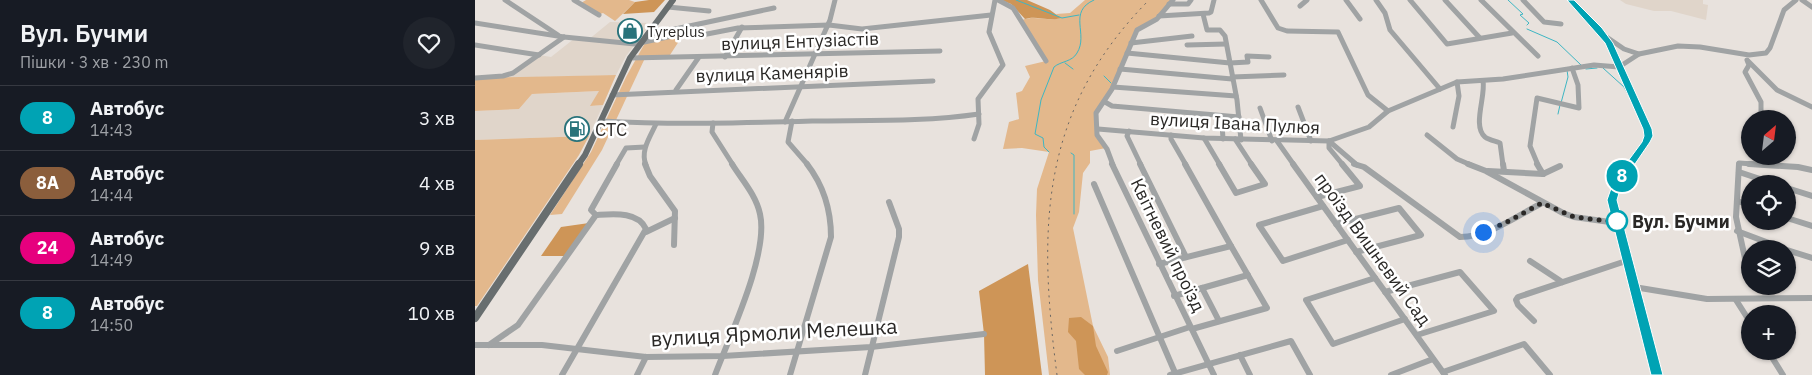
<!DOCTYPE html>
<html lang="uk">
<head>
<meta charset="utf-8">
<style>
	:root { --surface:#171b24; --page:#20242c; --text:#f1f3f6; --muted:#9ea1a6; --line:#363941 }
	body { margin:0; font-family:"IBM Plex Sans",sans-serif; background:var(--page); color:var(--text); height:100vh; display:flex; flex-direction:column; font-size:19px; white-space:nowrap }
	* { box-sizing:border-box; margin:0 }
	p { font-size:16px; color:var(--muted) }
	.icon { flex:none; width:28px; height:28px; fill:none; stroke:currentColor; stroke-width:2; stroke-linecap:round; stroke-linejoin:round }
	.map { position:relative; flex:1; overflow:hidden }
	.side { display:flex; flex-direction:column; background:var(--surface); width:475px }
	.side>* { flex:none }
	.badge { padding:0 10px; border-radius:16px; font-size:18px; line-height:32px }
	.needle { width:32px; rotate:28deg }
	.tools { position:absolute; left:1266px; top:110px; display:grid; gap:10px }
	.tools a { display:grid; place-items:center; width:55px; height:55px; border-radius:50%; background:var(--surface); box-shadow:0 1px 4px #0004; font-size:25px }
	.you { position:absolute; width:25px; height:25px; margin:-12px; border:4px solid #fff; border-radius:50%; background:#1a73e8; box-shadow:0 0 0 8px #1a73e833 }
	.map>.badge { position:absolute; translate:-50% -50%; box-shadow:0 0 0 2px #fff }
	.round { display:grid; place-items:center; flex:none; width:52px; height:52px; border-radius:26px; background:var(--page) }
	.overview { display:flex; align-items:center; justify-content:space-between; height:85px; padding:0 20px }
	h1 { font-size:24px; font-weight:600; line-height:38px }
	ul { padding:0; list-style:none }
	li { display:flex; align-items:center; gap:15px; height:65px; padding:0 20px; border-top:1px solid var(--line) }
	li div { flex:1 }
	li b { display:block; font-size:19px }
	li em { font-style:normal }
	li .badge { min-width:55px; font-weight:700; text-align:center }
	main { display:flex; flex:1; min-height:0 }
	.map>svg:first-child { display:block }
</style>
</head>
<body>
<main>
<section class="side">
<div class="overview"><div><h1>Вул. Бучми</h1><p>Пішки · 3 хв · 230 m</p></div><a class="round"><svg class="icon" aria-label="heart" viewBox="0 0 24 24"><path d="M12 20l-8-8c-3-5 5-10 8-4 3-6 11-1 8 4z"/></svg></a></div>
<ul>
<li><span class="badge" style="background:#00a3b4;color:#fff">8</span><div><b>Автобус</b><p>14:43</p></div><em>3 хв</em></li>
<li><span class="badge" style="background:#8b5e3c;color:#fff">8А</span><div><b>Автобус</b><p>14:44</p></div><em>4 хв</em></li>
<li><span class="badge" style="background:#e6007e;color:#fff">24</span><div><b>Автобус</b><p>14:49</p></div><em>9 хв</em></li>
<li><span class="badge" style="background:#00a3b4;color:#fff">8</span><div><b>Автобус</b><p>14:50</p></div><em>10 хв</em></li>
</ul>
</section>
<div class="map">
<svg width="1337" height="375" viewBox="0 0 1337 375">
	<rect width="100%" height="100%" fill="#e8e2dd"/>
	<g fill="#e0d5ca">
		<polygon points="1145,0 1228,0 1228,4 1233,5 1231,20 1196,11 1179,11 1151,4"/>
		<polygon points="135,22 176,23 151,56 141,75 26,78 64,55 76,57 100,38 113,40"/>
		<polygon points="125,91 116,106 128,105 114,136 0,140 0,111 44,109 57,94"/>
	</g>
	<g fill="#e3b88c">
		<polygon points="111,0 154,0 160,2 140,21 128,13 125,14 106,3"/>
		<path d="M 610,0 L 698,0 L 685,16 L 666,26 L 637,89 L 621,113 L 622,135 L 631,148 L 615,151 L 615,163 L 608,173 L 604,212 L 598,228 L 618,326 L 633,357 L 635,375 L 574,375 L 563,280 L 561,215 L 562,189 L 574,152 L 547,148 L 528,149 L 534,122 L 544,119 L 541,93 L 547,91 L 555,77 L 550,66 L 571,61 L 547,20 C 562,15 571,22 585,18 L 581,14 L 595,13 Z"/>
		<polygon points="208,35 193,58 170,58 127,150 87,214 75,215 116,152 151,77 170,43"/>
		<polygon points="141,75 128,105 115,106 124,91 57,94 44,109 0,111 0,78"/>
		<polygon points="114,136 104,155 2,306 0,306 0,140"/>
	</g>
	<g fill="#ce9557">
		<polygon points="174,0 190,0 179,12 148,14 160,2"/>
		<path d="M 526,0 L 552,0 L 575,10 L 586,18 C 573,22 562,15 550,19 L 536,4 Z"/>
		<polygon points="114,223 91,256 66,256 86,227"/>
		<polygon points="553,264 567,375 510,375 509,334 504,291"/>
		<polygon points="606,317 618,326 621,346 633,372 632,375 610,375 604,369 601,341 593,332 594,318"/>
	</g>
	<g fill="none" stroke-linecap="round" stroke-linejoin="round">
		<g stroke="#3eb6c3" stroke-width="1">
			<polyline points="541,0 587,18 604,15"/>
			<polyline points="1033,0 1048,14 1045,15 1054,23 1052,25"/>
			<polyline points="1052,29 1082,42 1106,65"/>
			<polyline points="590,63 598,69"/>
			<polyline points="1128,68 1149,87 1161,109"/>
			<polyline points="1111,69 1122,68"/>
			<polyline points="629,76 636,83"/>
			<polyline points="1086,103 1093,77 1092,70"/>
			<polyline points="1083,114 1085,105"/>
			<path d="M 574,152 L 569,147 L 568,138 L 560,134 L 566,100 L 579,67 C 586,61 597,62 602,53 C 614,34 592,12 619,0"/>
			<polyline points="596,153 599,155 599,214"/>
		</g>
		<g stroke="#a0a3a4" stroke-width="5">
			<polyline points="30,0 83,35"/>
			<polyline points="99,0 124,15"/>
			<polyline points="523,0 538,8 571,61"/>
			<polyline points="786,0 803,28 812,31 863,32 893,95 913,111"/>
			<polyline points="871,0 885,19"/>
			<polyline points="901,0 910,13 915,30 965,89"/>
			<polyline points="935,0 972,44 1037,33"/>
			<polyline points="970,0 1004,37"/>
			<polyline points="1006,0 1063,56"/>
			<polyline points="1048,0 1069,22 1086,24"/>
			<polyline points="1096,0 1134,43 1172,129 1171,143 1155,165"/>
			<polyline points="1327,0 1337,7"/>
			<polyline points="694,4 713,4 716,0"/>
			<polyline points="825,6 832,0"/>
			<polyline points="193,7 234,11"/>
			<polyline points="728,14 732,30 745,30 750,36 762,100 766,140"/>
			<polyline points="684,16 734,13 736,12 739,0"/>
			<polyline points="0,23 89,37 160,44 197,36 232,34 263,28 354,25 387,29 516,15"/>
			<polyline points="172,35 299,8"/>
			<polyline points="1133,38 1149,49 1164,54"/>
			<polyline points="656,43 717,36"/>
			<polyline points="0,45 64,55"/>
			<polyline points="712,45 751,44"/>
			<polyline points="652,53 755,63 773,62 772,56 794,57"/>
			<polyline points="250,57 267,27"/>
			<polyline points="155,58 465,51"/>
			<polyline points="1272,60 1274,65 1270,72 1286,102 1286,119"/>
			<polyline points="1273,61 1302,90 1337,107"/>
			<polyline points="645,69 757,79"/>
			<polyline points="757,77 809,75"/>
			<polyline points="0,78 28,76 38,73 89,37"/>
			<path d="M 1008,81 C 1011,96 997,126 1010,137 C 1014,140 1020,141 1025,143 L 1028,165"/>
			<polyline points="638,87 761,96"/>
			<polyline points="201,90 224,57"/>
			<polyline points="137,95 458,81"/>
			<polyline points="630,102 637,106 764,117"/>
			<polyline points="823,107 836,141"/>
			<polyline points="785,108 797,141"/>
			<path d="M 127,121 C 197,125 267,123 337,121 C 392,120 449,122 504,114"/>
			<polyline points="317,121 313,142 333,165"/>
			<polyline points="310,122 355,20 360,0"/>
			<polyline points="238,123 237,132 258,165"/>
			<polyline points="747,124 748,139"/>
			<polyline points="978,127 984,96 982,82"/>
			<polyline points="623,129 729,138 854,141 894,127 913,111 982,82 1028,79 1119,65 1144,67 1164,54 1203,46 1225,47 1274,55 1291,53 1295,48 1309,10 1321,0"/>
			<polyline points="654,131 652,136 666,165"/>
			<polyline points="696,135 696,139 711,165"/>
			<polyline points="952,135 982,159 996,165"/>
			<polyline points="729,138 745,165"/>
			<polyline points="499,139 504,124 503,99 528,65 514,32 520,0"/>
			<polyline points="760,139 777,165"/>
			<polyline points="802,141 819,165"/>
			<polyline points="854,141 882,165"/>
			<polyline points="854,141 854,148 868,165"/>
			<polyline points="141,165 151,148 170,147"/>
			<path d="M 171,165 C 165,151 175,137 181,124"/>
			<polyline points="638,165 632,149 622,135 621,113 637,89 662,30 682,19 698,0"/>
			<polyline points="1063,165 1055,146 1062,98 1104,108 1103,85 1097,68"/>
			<polyline points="1264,165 1264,163 1292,165"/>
		</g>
		<g stroke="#a0a3a4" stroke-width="6">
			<polyline points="170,164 175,176 200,211 199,245"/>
			<polyline points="637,164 739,375"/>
			<polyline points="665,164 711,257"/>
			<polyline points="744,164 761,193 790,184 776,164"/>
			<polyline points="818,164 970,375"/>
			<path d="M 879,164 L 889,167 L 985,237 C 1014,237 1042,216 1067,203"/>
			<polyline points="993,164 1011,171 1088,213 1099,217 1142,223"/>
			<polyline points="1028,164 1029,171"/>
			<polyline points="1062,164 1068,174 1085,166"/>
			<polyline points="1156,164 1143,182 1137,200 1182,375"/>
			<polyline points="1264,164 1261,217 1271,263"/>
			<polyline points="1274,164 1323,167 1337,170"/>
			<polyline points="1013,171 1068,174"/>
			<polyline points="1264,172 1300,184"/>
			<polyline points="619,184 701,375"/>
			<polyline points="1312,188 1337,196"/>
			<polyline points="842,197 885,186 867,164"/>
			<polyline points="1262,201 1275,205"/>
			<polyline points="848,206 784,225 808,261 873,240"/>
			<polyline points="121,215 116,210 142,164"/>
			<polyline points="1312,218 1337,226"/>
			<polyline points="861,224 924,208 946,235 881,252"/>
			<polyline points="1262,231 1310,249"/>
			<polyline points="171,232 200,218"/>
			<polyline points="1312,250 1337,258"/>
			<polyline points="1055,261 1087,282"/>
			<polyline points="684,264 756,246 710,164"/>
			<polyline points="900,278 831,300 858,344 930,319"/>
			<polyline points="1159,287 1232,299 1337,298"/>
			<polyline points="727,288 744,321"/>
			<polyline points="910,292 985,272 1019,311 942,335"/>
			<polyline points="699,296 773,275"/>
			<polyline points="1261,300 1275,322"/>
			<polyline points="1059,321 1043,305 1041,300 1043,297 1148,262 1153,263"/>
			<polyline points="717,329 792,308 756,246"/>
			<polyline points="0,345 67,345 171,357 248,356 396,347 509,334"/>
			<polyline points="14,345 43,325 121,215"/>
			<polyline points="642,351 715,327"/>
			<polyline points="1293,351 1308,375"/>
			<polyline points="765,355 775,375"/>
			<polyline points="968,372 1049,344 1075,375"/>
			<path d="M 87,375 L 171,229 C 163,211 138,214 121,215"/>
			<polyline points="162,375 171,357"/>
			<path d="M 240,375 C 255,335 294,254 285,214 C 281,195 267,180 257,164"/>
			<path d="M 315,375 L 356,237 C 356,209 349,186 332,164"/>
			<polyline points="390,375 424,237 424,229 414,202"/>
			<polyline points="695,375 816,341 835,375"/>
			<polyline points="916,375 958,359"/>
		</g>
		<polyline stroke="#686e6f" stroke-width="6" points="103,165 110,155 155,58 198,0"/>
		<polyline stroke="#686e6f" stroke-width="8" points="0,318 104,164"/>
		<path stroke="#6a6663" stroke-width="1" stroke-dasharray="2 4.5" stroke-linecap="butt" d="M 582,375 C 563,229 564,111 674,0"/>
	</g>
	<polygon fill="#00a3b4" stroke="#fff" points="1092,0 1099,0 1127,28 1138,43 1177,129 1178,136 1175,142 1147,183 1142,200 1188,375 1176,375 1132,200 1139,180 1167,142 1169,136 1168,129 1130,43"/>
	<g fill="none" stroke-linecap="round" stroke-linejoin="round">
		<polyline stroke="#2a2826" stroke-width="5" stroke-dasharray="0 9" points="1008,232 1030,223 1067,203 1099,217 1142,222 1142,221"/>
	</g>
	<defs>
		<symbol id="shop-ring" viewBox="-11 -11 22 22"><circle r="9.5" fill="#fff" stroke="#29737b" stroke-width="1.5"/><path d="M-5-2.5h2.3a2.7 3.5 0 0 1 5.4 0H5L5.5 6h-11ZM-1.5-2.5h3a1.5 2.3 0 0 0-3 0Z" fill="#29737b"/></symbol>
		<symbol id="fuel-ring" viewBox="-11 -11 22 22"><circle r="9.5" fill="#fff" stroke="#29737b" stroke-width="1.5"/><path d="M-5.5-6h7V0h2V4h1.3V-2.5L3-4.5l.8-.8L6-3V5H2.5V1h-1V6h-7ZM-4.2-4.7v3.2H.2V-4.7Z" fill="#29737b"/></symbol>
	</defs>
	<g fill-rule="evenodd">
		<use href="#shop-ring" x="141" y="17" width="28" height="28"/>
		<use href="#fuel-ring" x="88" y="115" width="28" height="28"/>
	</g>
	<circle fill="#fff" stroke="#00a3b4" stroke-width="2.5" cx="1142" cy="221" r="10"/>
	<g text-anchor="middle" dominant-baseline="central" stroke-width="5" stroke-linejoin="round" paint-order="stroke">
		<g font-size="15" fill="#2a2826" stroke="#fff" text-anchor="start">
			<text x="172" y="31">Tyreplus</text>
		</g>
		<g font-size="18" fill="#2a2826" stroke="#fff">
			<text transform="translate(325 41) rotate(-2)">вулиця Ентузіастів</text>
			<text transform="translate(297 73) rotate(-2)">вулиця Каменярів</text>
			<text transform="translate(760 123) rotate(3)">вулиця Івана Пулюя</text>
			<text transform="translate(693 245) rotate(64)">Квітневий проїзд</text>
			<text transform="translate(898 249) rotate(54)">проїзд Вишневий Сад</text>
		</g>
		<g font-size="18" fill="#2a2826" stroke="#fff" text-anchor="start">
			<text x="120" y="129">СТС</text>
		</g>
		<g font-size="18" font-weight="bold" fill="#2a2826" stroke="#fff" text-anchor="start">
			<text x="1157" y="221">Вул. Бучми</text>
		</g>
		<g font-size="21" fill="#2a2826" stroke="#fff">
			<text transform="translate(299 332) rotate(-3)">вулиця Ярмоли Мелешка</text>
		</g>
	</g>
</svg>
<div class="tools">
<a><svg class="needle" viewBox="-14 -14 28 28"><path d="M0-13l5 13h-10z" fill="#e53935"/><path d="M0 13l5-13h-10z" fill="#9ea1a6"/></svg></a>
<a><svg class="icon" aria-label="locate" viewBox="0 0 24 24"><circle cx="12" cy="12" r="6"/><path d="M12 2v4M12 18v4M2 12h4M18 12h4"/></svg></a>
<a><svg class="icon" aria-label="layers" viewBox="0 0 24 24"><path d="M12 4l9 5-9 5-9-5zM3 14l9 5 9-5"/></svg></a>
<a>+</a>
</div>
<div class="you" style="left:1008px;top:232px"></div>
<b class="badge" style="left:1147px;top:176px;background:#00a3b4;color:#fff">8</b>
</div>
</main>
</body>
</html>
